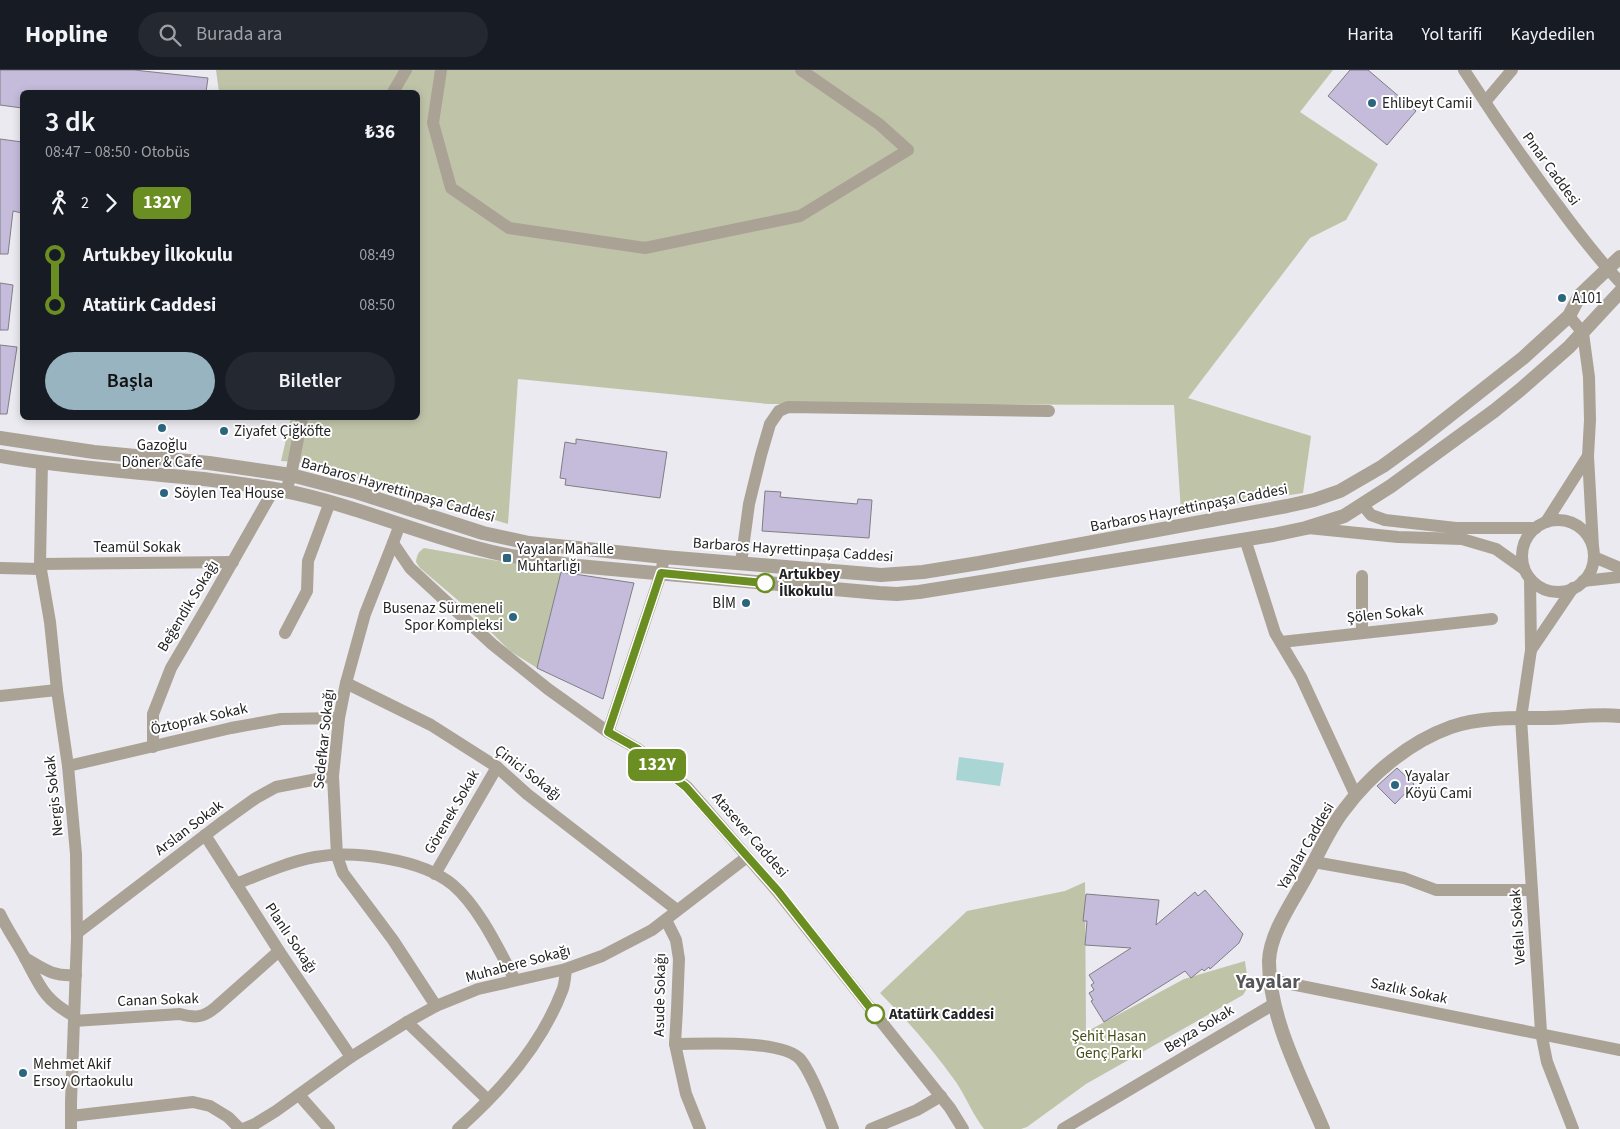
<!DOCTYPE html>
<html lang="tr">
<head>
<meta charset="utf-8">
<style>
	:root { --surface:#171b24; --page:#242831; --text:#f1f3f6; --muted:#9ea1a6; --line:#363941; --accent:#98b4c0 }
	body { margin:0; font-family:"Source Sans 3",sans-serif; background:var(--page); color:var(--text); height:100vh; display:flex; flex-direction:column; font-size:19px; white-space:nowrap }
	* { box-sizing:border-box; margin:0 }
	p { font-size:16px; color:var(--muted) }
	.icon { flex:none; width:28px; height:28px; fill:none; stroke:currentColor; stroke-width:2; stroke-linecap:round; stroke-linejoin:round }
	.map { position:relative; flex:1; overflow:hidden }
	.panel { position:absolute; left:20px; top:20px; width:400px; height:330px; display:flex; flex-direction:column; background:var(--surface); border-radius:8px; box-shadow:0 2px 8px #0003 }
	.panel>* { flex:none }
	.badge { padding:0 10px; border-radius:8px; font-size:18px; line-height:32px }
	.map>.badge { position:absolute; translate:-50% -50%; box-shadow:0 0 0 2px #fff }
	.legs { display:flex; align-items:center; gap:8px; height:55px; padding:0 25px; font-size:16px }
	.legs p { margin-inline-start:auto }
	.overview { display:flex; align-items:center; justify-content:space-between; height:85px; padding:0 25px }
	h1 { font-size:28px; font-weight:600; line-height:38px }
	.button { display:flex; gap:10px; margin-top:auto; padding:10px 25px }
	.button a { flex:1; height:58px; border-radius:30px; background:var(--accent); color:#111; font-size:20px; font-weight:600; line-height:58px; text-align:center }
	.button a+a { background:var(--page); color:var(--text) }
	ul { padding:0 25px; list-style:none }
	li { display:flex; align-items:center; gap:18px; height:50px; font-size:19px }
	li i { display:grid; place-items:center; width:8px; height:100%; margin:0 6px; background:currentColor }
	li i::after { content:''; width:12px; height:12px; margin:-6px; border:4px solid; border-radius:50%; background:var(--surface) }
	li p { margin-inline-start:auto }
	li:first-child i { background:linear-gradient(#0000 50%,currentColor 0) }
	li:last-child i { background:linear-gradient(currentColor 50%,#0000 0) }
	header { display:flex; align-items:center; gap:30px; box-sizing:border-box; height:70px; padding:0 25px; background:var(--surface); border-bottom:1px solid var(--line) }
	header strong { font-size:24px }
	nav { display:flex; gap:28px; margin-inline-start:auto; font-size:18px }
	.search { width:350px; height:45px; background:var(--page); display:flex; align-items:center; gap:12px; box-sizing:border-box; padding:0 18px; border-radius:28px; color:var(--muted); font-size:19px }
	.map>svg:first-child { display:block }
</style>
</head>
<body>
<header>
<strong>Hopline</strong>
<div class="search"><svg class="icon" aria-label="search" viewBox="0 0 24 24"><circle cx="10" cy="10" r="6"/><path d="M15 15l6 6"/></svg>Burada ara</div>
<nav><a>Harita</a><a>Yol tarifi</a><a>Kaydedilen</a></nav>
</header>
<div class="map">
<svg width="1620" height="1059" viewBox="0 0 1620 1059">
	<rect width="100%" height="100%" fill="#ebeaf0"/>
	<g fill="#bfc4a9">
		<polygon points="216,0 1333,0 1300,42 1378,94 1346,150 1310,168 1188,328 1311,366 1303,423 1181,442 1174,335 768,334 518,309 508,454 308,393 281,391 291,348 418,348 418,22 219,22"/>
		<path d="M 424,478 L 561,502 L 537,598 L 510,581 L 467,538 L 420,498 L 416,492 C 417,485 418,482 424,478 Z"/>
		<path d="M 1085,812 L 1086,962 L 1184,909 L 1245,891 C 1246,902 1251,916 1243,925 L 1086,1014 L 1027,1057 L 1021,1059 L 984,1059 C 973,1045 966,1027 956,1012 C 933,980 908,951 880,923 L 967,841 L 1065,821 Z"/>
	</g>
	<polygon fill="#a9d5d5" points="959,687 1004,693 1000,716 956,710"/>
	<g fill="#c5bbdb" stroke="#807e84">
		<polygon points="0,0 134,0 208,8 206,22 22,22 22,38 0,35"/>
		<polygon points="1350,0 1368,0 1416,41 1387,75 1328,26"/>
		<polygon points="0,69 22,72 22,143 13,141 8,184 0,184"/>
		<polygon points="0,213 13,215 8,260 0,260"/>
		<polygon points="0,275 17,277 7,344 0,344"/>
		<polygon points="576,369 667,382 660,428 565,415 566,409 560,408 565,372 576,374"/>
		<polygon points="765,421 781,422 780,427 857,434 858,429 872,430 869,468 762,461"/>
		<polygon points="561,502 634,513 603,629 537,598"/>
		<polygon points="1397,698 1414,714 1395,734 1377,716"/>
		<polygon points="1205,820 1243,864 1239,873 1210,899 1209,897 1204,901 1202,899 1191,908 1185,901 1104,952 1091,931 1093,930 1089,923 1094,920 1091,915 1094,913 1089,905 1131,878 1085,875 1087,851 1083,851 1086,824 1159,830 1156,855 1195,822 1198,826"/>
	</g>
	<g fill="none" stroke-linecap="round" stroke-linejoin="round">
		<g stroke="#aba296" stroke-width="12">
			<polyline points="441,0 433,53 451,118 509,158 645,178 800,146 908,80 879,54 801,0"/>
			<path d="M 1464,0 C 1498,53 1533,103 1571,153 C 1587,174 1602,193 1620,212"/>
			<polyline points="393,22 406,0"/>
			<polyline points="1485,32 1512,0"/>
			<polyline points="1569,246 1583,263 1589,307 1590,350 1588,386 1593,477"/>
			<polyline points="42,392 40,494 50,552 57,620 68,696 76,784 77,868 71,1032 71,1059"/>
			<polyline points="286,421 291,405 302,348"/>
			<polyline points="1362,434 1371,445 1385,450 1456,458 1536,458"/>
			<circle cx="1558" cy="486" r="36"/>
			<polyline points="1546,452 1588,386"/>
			<polyline points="400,454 393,473 410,498 492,574 548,619 608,662 638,679 687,717 777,821 950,1038 963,1059"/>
			<polyline points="1308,458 1398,467 1462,469 1496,479 1524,499"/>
			<polyline points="1245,469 1275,563 1301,607 1356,726"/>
			<polyline points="393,473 365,544 346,613 339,648 333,706 337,786 343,803 393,870 436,936"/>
			<polyline points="1594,487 1620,498"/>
			<polyline points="741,493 749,434 761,385 770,354 779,341 788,337 1049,341"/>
			<polyline points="40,494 233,492"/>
			<polyline points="0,498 41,499"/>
			<polyline points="1362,506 1362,563"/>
			<polyline points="1530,509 1531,580 1521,648 1541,962 1547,992 1573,1059"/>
			<polyline points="1583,511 1620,507"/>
			<polyline points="285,563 307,521 308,491 330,432"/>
			<polyline points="1281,572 1492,549"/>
			<polyline points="1531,580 1573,518"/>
			<polyline points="346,613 431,655 497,697 527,724 677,840"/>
			<polyline points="0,626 57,620"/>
			<polyline points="608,662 661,503 664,487"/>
			<polyline points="153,677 153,644 171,598 208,535 274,419"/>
			<polyline points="68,696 231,658 281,649 339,648"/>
			<polyline points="205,765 279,881 351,987"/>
			<polyline points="1314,792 1404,808 1436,820 1532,820"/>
			<polyline points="435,804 497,697"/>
			<path d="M 236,814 C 261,804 288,792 315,787 C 354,780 422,789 453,815 C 479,837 499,880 515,910"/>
			<path d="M 0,844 C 7,859 17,873 25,888 C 40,916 44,930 74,946"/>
			<polyline points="666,850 676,870 679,889 677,939 675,974 686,1024 700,1059"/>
			<polyline points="77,863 221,753 256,728 276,717 333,706"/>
			<path d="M 25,888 C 44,899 53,907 76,905"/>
			<polyline points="1271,910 1620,980"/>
			<path d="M 74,951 L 180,944 C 195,948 203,948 216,937 L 279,881"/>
			<polyline points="407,952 488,1030"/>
			<path d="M 675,974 C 703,974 781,969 800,989 C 812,1003 826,1041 833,1059"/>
			<polyline points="299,1025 329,1059"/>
			<polyline points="71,1046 193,1032 210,1036 228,1047 240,1059"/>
			<polyline points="243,1059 255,1054 276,1041 351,987 407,952 436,936 478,919 566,899 602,886 652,860 747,787"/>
			<path d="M 458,1059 C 501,1021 541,976 562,921 C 565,915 565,906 566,899"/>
			<polyline points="871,1059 917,1040 941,1026"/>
			<polyline points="1063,1059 1274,934"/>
		</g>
		<g stroke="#aba296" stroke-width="14">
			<polyline points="0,368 94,382 209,393 291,405 356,422 483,463 529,473 664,487 881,505 923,502 979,493 1287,436 1314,430 1340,421 1383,396 1420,369 1523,288 1569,246 1580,225 1620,187"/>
			<path d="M 0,386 C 94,403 191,403 285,421 C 350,434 410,460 473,477 C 507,487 543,491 578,496 L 879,523 L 897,524 L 919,522 L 1273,465 L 1306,458 L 1344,446 L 1391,416 L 1494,341 L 1520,320 L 1569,277 L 1620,222"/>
			<path d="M 1323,1059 C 1301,1007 1269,948 1269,891 C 1270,862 1294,830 1307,805 C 1319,783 1329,759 1344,740 C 1371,704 1409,672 1451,657 C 1480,647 1514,648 1545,648 C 1570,648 1595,643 1620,646"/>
		</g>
	</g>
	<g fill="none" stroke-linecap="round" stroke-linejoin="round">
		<defs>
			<polyline id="line-1" points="765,513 661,503 608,662 638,679 686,717 778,821 875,944"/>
		</defs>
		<use href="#line-1" stroke="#fff" stroke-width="11"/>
		<use href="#line-1" stroke="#6b8e23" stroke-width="8"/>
	</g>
	<g fill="#2b667e" stroke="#fff" stroke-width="2">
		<circle cx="1372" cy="33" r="5"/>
		<circle cx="1562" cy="228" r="5"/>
		<circle cx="162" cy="358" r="5"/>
		<circle cx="224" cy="361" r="5"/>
		<circle cx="164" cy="423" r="5"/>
		<rect x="502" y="483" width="10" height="10" rx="2.5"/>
		<circle cx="746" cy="533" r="5"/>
		<circle cx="513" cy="547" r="5"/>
		<circle cx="1395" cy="715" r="5"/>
		<circle cx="23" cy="1003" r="5"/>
	</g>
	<g fill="#fff" stroke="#6b8e23" stroke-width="2.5">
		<circle cx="765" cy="513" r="9"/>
		<circle cx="875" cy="944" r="9"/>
	</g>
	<g text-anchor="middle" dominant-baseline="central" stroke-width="4" stroke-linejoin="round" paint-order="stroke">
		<g font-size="15" fill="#232224" stroke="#fff" text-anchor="start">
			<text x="1382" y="33">Ehlibeyt Camii</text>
			<text x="1572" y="228">A101</text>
			<text x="234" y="361">Ziyafet Çiğköfte</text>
			<text x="162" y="375" text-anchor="middle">Gazoğlu<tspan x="162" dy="17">Döner &amp; Cafe</tspan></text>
			<text x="174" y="423">Söylen Tea House</text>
			<text x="517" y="479">Yayalar Mahalle<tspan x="517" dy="17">Muhtarlığı</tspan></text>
			<text x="736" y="533" text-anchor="end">BİM</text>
			<text x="503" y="538" text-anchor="end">Busenaz Sürmeneli<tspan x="503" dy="17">Spor Kompleksi</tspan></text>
			<text x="1405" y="706">Yayalar<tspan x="1405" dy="17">Köyü Cami</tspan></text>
			<text x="33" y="994">Mehmet Akif<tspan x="33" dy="17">Ersoy Ortaokulu</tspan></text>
		</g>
		<g font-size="15" fill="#232224" stroke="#fff">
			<text transform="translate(1551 99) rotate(54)">Pınar Caddesi</text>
			<text transform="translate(398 420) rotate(16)">Barbaros Hayrettinpaşa Caddesi</text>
			<text transform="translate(1189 438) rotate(-11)">Barbaros Hayrettinpaşa Caddesi</text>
			<text x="137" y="477">Teamül Sokak</text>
			<text transform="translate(793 480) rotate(4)">Barbaros Hayrettinpaşa Caddesi</text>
			<text transform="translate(188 536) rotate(-59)">Beğendik Sokağı</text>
			<text transform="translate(1385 544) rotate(-6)">Şölen Sokak</text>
			<text transform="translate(199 649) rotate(-13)">Öztoprak Sokak</text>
			<text transform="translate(324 669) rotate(-84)">Sedefkar Sokağı</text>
			<text transform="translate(528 703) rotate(38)">Çinici Sokağı</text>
			<text transform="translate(54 726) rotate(-96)">Nergis Sokak</text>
			<text transform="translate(452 742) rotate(-60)">Görenek Sokak</text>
			<text transform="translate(189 758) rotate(-37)">Arslan Sokak</text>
			<text transform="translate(750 765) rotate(49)">Atasever Caddesi</text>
			<text transform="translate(1306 776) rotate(-60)">Yayalar Caddesi</text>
			<text transform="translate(1518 857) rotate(-94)">Vefalı Sokak</text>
			<text transform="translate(291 868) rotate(56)">Planlı Sokağı</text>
			<text transform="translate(518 894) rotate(-15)">Muhabere Sokağı</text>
			<text transform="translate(1409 921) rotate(12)">Sazlık Sokak</text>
			<text transform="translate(660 925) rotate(-89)">Asude Sokağı</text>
			<text transform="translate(158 930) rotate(-2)">Canan Sokak</text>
			<text transform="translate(1199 959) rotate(-31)">Beyza Sokak</text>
		</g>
		<g font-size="15" font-weight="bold" fill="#232224" stroke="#fff" text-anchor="start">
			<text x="779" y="504">Artukbey<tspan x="779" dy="17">İlkokulu</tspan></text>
			<text x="889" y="944">Atatürk Caddesi̇</text>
		</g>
		<g font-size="15" fill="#464c16" stroke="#fff">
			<text x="1109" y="966">Şehit Hasan<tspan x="1109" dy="17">Genç Parkı</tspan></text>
		</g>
		<g font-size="20" font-weight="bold" fill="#56555a" stroke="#fff">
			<text x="1268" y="912">Yayalar</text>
		</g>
	</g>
</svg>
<b class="badge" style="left:657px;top:695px;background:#6b8e23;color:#fff">132Y</b>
<section class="panel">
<div class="overview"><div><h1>3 dk</h1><p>08:47 – 08:50 · Otobüs</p></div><b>₺36</b></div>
<div class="legs"><svg class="icon" aria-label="walk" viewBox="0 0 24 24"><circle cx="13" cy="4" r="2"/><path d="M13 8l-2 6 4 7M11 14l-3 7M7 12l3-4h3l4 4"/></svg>2<svg class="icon" aria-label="forward" viewBox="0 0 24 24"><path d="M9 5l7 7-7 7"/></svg><b class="badge" style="background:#6b8e23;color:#fff">132Y</b></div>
<ul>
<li><i style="color:#6b8e23"></i><b>Artukbey İlkokulu</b><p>08:49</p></li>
<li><i style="color:#6b8e23"></i><b>Atatürk Caddesi̇</b><p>08:50</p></li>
</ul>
<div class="button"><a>Başla</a><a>Biletler</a></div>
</section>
</div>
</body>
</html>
